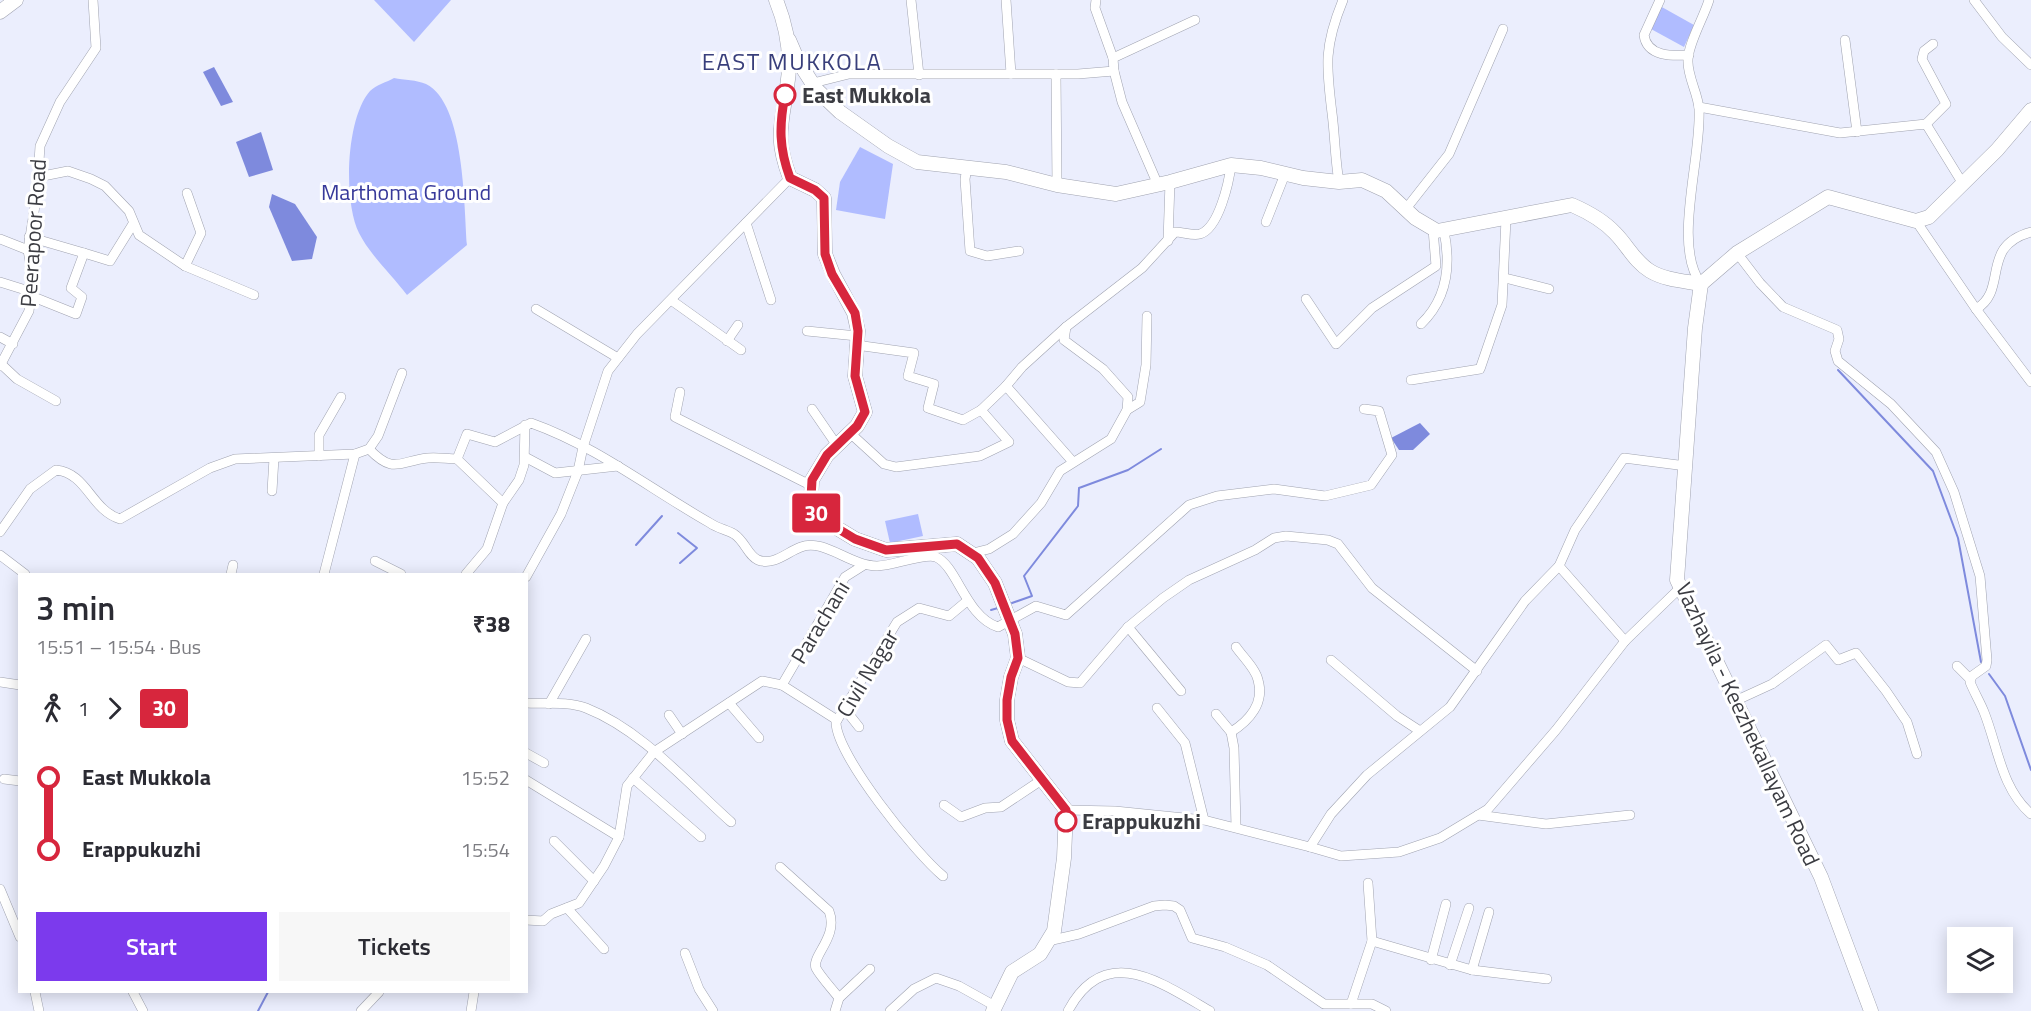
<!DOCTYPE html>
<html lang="en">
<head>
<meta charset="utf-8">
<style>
	:root { --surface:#fff; --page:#f7f7f7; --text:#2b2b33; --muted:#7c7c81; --accent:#7c3aed }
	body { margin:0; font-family:"Titillium Web",sans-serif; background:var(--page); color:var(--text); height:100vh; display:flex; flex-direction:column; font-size:22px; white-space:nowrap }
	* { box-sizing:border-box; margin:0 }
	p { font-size:20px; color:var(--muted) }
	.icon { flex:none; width:33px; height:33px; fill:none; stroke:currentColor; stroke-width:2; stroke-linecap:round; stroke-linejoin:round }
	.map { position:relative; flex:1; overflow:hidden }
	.sheet { position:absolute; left:18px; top:573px; width:510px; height:420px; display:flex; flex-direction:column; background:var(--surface); border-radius:0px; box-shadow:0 3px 15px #0003 }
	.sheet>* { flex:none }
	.badge { padding:0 12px; border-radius:4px; font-size:21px; line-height:39px }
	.fabs { position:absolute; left:1947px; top:927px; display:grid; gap:12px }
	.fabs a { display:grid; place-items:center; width:66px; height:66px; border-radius:0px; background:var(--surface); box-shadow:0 3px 15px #0003; font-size:30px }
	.map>.badge { position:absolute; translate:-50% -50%; box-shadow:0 0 0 3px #fff }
	.legs { display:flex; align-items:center; gap:9px; height:66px; padding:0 18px; font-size:20px }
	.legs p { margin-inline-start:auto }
	.overview { display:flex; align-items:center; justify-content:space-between; height:102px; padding:0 18px }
	h1 { font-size:33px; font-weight:600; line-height:45px }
	.button { display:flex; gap:12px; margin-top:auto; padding:12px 18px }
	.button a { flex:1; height:69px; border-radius:0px; background:var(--accent); color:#fff; font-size:24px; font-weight:600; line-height:69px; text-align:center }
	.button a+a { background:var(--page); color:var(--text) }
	ul { padding:0 18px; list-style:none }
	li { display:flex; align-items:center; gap:21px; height:72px; font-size:22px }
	li i { display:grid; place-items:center; width:9px; height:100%; margin:0 8px; background:currentColor }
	li i::after { content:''; width:15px; height:15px; margin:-8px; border:4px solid; border-radius:50%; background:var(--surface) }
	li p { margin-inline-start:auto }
	li:first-child i { background:linear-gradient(#0000 50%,currentColor 0) }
	li:last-child i { background:linear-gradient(currentColor 50%,#0000 0) }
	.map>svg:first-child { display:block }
</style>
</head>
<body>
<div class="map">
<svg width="2031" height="1011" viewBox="0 0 2031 1011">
	<rect width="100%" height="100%" fill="#ebeefd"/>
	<g fill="#b0bcff">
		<polygon points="374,0 451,0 414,42"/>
		<polygon points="1660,6 1694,25 1684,47 1651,29"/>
		<path d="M 394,78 C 404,80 417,80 426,84 C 465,103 464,207 467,245 L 407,295 C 392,275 370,255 359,233 C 343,201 346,118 370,91 C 376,85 387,82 394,78 Z"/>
		<polygon points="860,147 893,164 885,219 836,210 840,182"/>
		<polygon points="918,514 923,536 890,543 885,521"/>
	</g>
	<g fill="#7e8add">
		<polygon points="214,67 233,102 221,106 203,72"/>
		<polygon points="261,132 273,170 249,177 236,142"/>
		<polygon points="272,194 295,204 317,237 312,259 292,261 269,207"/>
		<polygon points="1420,423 1430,434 1413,450 1399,450 1391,438"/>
	</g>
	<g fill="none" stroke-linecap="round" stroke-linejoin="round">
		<g stroke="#7e8add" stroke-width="2">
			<polyline points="1838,370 1933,471 1958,538 1981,662"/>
			<polyline points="678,533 697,548 680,563"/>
			<polyline points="636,545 662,516"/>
			<polyline points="1012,603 1032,596 1024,576 1078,506 1079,488 1128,470 1161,449"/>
			<polyline points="991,610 998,608"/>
			<polyline points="1989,674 2005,696 2031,770"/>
			<polyline points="258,1011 268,992"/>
		</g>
		<defs>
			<g id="street">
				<polyline points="911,0 919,75"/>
				<polyline points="1006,0 1011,74"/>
				<polyline points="1096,0 1095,8 1113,58"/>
				<path d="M 1660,0 L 1644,35 C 1647,57 1672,56 1689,55"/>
				<polyline points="1974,0 2002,37 2031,65"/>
				<polyline points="1845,40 1857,132"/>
				<polyline points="1114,71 1122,102 1158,185"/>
				<polyline points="1056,74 1057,185"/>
				<polyline points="813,83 849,74 1078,74 1114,71 1113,58 1195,20"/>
				<polyline points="1699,107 1840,133 1926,124 1963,184"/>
				<polyline points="1926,124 1946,104 1922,59 1924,51 1933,44"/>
				<polyline points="967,168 965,179 970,251 987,256 1019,251"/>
				<polyline points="38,177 68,171 91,179 105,186 129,211 139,235 185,266 254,295"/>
				<path d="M 1339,182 C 1335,159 1335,136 1332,113 C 1326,65 1324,46 1343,0"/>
				<polyline points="1405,210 1449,154 1503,29"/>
				<polyline points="1916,221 1976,309 2031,382"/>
				<polyline points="1266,222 1285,174"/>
				<polyline points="746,223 771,300"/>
				<polyline points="29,237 84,253 71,288 82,297 76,314 31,296"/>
				<polyline points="0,239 28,250"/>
				<polyline points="1168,241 1170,182"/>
				<polyline points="84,253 110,261 133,224"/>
				<path d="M 1737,253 L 1760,283 L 1783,307 L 1837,330 L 1839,339 L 1835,351 L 1838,361 L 1891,404 L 1936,452 L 1954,492 L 1980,576 L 1987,660 L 1986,666 L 1972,676 L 1970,682 C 1974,692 1980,702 1984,712 C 1998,747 2001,788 2031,814"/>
				<polyline points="185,266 201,233 187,193"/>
				<polyline points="1505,278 1549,289"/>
				<polyline points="0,282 32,292"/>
				<path d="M 1701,284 C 1672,245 1702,157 1699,109 C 1698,93 1687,76 1688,60 C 1688,44 1704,17 1709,0"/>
				<polyline points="1306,299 1336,344 1372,308 1436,266 1433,229"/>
				<polyline points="671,300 741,350"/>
				<polyline points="536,309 618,358"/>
				<path d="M 1976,309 C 2009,290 1979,246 2031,232"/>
				<path d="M 1421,324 C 1448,298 1451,265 1444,231"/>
				<polyline points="807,331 857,336"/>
				<polyline points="0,337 13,344"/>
				<polyline points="727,341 738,325"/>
				<polyline points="856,345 914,353 908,376 934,384 928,408 963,420 981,410"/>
				<polyline points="1,364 17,379 56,401"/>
				<polyline points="0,366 29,311 33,279 28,250 37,193 40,146 60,102 96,48 93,0"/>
				<polyline points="1411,380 1480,369 1502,305 1506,219"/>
				<polyline points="1006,386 1022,367 1066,327"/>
				<polyline points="680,392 675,417 812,486"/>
				<polyline points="812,409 836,444"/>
				<polyline points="1127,410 1140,402 1146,365 1147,316"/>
				<polyline points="850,433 884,464 896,467 980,456 1009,442 981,410 1006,386 1073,462"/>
				<polyline points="369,449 378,436 402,373"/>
				<polyline points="319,456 319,435 341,397"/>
				<polyline points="525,457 555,473 618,466"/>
				<polyline points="457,459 503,503"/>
				<polyline points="272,491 274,458"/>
				<path d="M 0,532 L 30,489 L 56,470 C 87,473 91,510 120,519 L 210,468 L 235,459 L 355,454 L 369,449 C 394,475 399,461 428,458 C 438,457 447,459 457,459 L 467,434 L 495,442 L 531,423 C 596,446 650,489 710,523 C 717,528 727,530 734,534 C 745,541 748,556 758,560 C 774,566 787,552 801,547 C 824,538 850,566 877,566 C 893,566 923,553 936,557 C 957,566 966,617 998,627 L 1036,606 L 1066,615 L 1189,505 L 1217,496 L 1274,489 L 1325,496 L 1371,485 L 1392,455 L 1379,411 L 1364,409"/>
				<path d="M 973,553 L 989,549 L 1013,534 L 1041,503 L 1060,471 L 1111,439 L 1127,410 L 1128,397 L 1103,369 L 1064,340 L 1066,327 L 1142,268 L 1175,232 C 1183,232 1192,236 1200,234 C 1219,228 1229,182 1231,165"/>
				<polyline points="0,555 25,574"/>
				<polyline points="375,561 401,574"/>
				<polyline points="1559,566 1625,641 1681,587"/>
				<polyline points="231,574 233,565"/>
				<polyline points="324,574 355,454"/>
				<polyline points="466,574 487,549 503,503 519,480 524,465 525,425"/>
				<polyline points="526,577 561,514 578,471 583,447 608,371 637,334 790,178"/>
				<polyline points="1128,627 1181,691"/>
				<polyline points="1018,658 1068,682 1080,683 1128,627 1163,598 1189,580 1255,550 1274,538 1286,536 1328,540 1338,544 1372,588 1477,671"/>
				<polyline points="1331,660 1397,716 1420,731"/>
				<polyline points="1957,666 1970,679"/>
				<polyline points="0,682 20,685"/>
				<polyline points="782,685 845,577 864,565"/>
				<polyline points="1735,701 1772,684 1826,645 1838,660 1856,653 1886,691 1907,722 1917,754"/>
				<path d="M 526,703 C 545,704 568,701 586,708 C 642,730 687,783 731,822"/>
				<polyline points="729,703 759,738"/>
				<polyline points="549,704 586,639"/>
				<polyline points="844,708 859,727"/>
				<polyline points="1157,708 1185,743 1204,820"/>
				<polyline points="1216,714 1231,732 1234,748 1236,827"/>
				<polyline points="669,715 682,734"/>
				<path d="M 1231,732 C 1249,721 1265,703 1258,680 C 1256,669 1242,656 1236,647"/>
				<polyline points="526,753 544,763"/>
				<polyline points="633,778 701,837"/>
				<polyline points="4,779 20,781"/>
				<polyline points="526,780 619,837"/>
				<polyline points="944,805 961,817 985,808 1001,807 1043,779"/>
				<polyline points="1066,810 1115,811 1204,820 1310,847 1331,814 1367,775 1450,707 1525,601 1559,566 1575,530 1624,458 1686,466"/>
				<polyline points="1478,815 1546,824 1630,815"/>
				<polyline points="554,841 594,881"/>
				<polyline points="1310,847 1341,856 1399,852 1440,838 1488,809 1556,730 1625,641"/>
				<path d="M 780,867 L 829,911 C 839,937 811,956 816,968 C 820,976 833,990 839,998 L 835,1011"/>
				<path d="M 943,876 C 916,854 836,755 836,722 L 897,622 L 919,608 L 949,616 L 967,601"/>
				<polyline points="0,889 20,937"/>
				<polyline points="567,908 604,949"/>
				<polyline points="526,920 543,921 551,914 579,903 604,866 619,837 627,786 654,752 762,681 782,685 837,720"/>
				<polyline points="1048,941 1079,934 1154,906 1165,905 1174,906 1180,910 1192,938 1225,947 1267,965 1324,1004 1372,1004 1386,1011"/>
				<polyline points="1372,941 1472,970 1547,979"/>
				<polyline points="685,953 699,989 713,1011"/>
				<polyline points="1431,960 1446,904"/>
				<polyline points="1450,965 1469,908"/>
				<polyline points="1472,970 1489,912"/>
				<polyline points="35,992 39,1011"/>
				<polyline points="133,992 143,1011"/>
				<polyline points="839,998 870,969"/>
				<polyline points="1351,1004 1372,941 1368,883"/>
				<polyline points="361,1011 379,992"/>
				<polyline points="471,1011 474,992"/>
				<polyline points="890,1011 914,989 936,978 959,986 995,1006"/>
				<path d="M 1068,1011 C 1105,942 1160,982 1210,1011"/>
			</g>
			<g id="secondary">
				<path d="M 776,0 C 787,27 792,58 787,87 C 781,127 775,138 790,178 L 815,190 L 824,198 L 825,254 L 833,274 L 854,313 L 858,331 L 855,376 L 865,412 L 857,426 L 827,455 L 812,480 L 811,498 L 817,516 L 855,539 L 886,550 L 957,544 L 978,558 L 995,583 L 1015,634 L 1018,658 L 1011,677 L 1007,700 L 1007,720 L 1012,741 L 1066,810 L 1064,858 L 1054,931 L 1040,954 L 1012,972 L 993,1011"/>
				<polyline points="0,12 16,0"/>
				<path d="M 789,40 L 798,61 L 816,89 L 840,112 L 888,146 L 917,162 L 1006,172 L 1057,185 L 1116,194 L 1170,182 L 1231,165 L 1261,168 L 1303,178 L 1339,182 L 1362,180 L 1386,191 L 1415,218 L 1437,231 L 1572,205 C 1588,212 1603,220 1615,233 C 1628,246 1634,261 1650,271 C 1665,280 1684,281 1701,284"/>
				<polyline points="1701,284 1695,328 1677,580 1821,877 1871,1011"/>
				<polyline points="1701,284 1737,253 1828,197 1916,221 1929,217 1997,150 2031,110"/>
			</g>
		</defs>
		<use href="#street" stroke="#a0a3b0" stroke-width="10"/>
		<use href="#secondary" stroke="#a0a3b0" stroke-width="15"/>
		<use href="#street" stroke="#fff" stroke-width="9"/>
		<use href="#secondary" stroke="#fff" stroke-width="14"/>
	</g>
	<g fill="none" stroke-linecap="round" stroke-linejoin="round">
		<defs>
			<path id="line-1" d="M 785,95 C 779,126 779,148 790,178 L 815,190 L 824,198 L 825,254 L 832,274 L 855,313 L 858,331 L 855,376 L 865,412 L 857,426 L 827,455 L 812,480 L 811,498 L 817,516 L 855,539 L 886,550 L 957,544 L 978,558 L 995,583 L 1015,634 L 1018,658 L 1011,677 L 1007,700 L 1007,720 L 1012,741 L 1066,810 L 1066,821"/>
		</defs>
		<use href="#line-1" stroke="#fff" stroke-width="14"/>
		<use href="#line-1" stroke="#d7263d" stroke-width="9"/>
	</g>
	<g fill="#fff" stroke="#d7263d" stroke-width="3">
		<circle cx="785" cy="95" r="10"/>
		<circle cx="1066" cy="821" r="10"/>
	</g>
	<g text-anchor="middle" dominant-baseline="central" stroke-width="6" stroke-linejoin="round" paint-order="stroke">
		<g font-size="22" font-weight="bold" fill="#3b3c42" stroke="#fff" text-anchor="start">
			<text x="802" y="95">East Mukkola</text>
			<text x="1082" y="821">Erappukuzhi</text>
		</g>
		<g font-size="22" fill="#37399a" stroke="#fff">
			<text x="406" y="192">Marthoma Ground</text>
		</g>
		<g font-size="22" fill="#3b3c42" stroke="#fff">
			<text transform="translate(33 233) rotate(-86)">Peerapoor Road</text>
			<text transform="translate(820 622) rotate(-59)">Parachani</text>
			<text transform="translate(867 673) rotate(-59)">Civil Nagar</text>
			<text transform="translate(1748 724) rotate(65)">Vazhayila - Keezhekallayam Road</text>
		</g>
		<g font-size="24" letter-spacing="1.5" fill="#393f7b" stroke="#fff">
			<text x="792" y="61">EAST MUKKOLA</text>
		</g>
	</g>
</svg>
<div class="fabs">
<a><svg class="icon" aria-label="layers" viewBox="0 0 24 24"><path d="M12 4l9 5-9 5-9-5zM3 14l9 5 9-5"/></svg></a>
</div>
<b class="badge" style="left:816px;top:513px;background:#d7263d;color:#fff">30</b>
<section class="sheet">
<div class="overview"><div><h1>3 min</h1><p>15:51 – 15:54 · Bus</p></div><b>₹38</b></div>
<div class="legs"><svg class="icon" aria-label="walk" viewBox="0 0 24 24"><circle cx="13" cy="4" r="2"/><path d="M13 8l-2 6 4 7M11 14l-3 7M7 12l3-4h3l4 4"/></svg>1<svg class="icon" aria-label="forward" viewBox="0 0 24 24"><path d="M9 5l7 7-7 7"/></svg><b class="badge" style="background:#d7263d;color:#fff">30</b></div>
<ul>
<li><i style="color:#d7263d"></i><b>East Mukkola</b><p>15:52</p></li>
<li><i style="color:#d7263d"></i><b>Erappukuzhi</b><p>15:54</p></li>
</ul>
<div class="button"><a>Start</a><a>Tickets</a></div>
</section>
</div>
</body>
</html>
